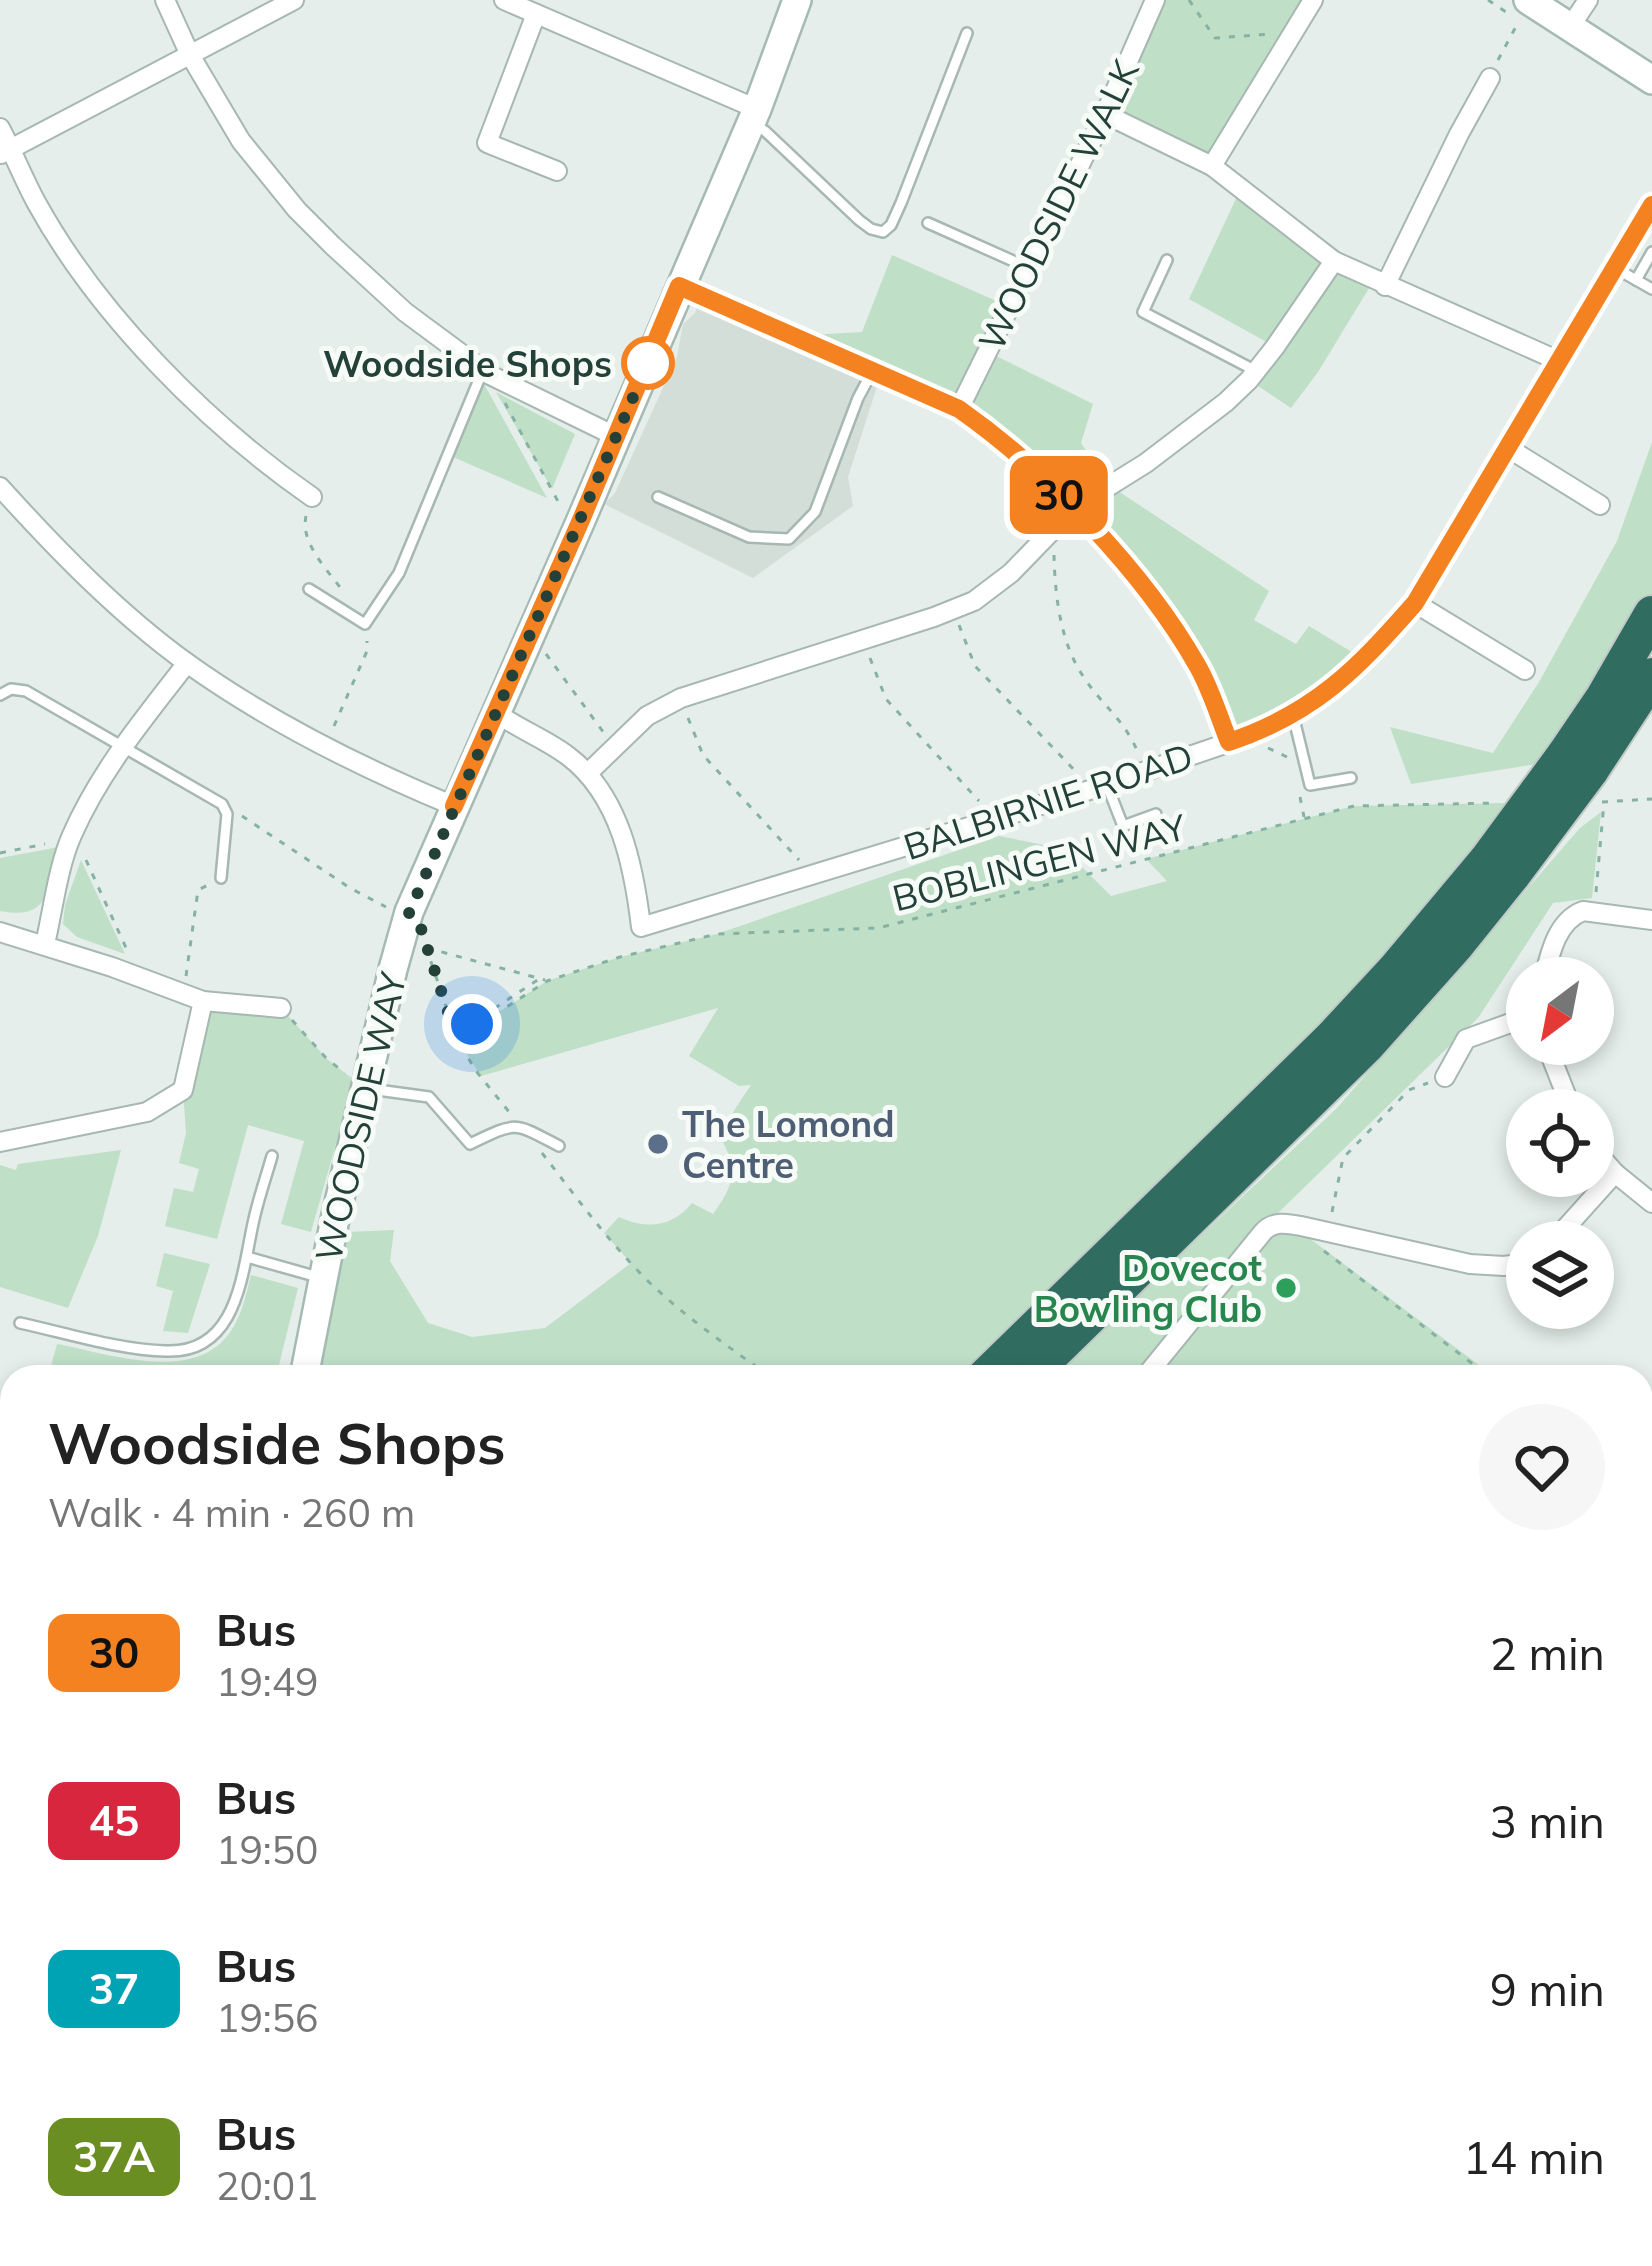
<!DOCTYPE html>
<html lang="en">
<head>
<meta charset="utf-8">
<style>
	:root { --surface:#fff; --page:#f6f6f6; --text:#222; --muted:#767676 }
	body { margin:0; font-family:Mulish,sans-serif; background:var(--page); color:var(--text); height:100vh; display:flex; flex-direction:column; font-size:45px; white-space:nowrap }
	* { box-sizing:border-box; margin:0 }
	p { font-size:39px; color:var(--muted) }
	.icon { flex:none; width:66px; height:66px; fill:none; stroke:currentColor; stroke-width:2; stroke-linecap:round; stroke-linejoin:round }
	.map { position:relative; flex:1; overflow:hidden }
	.drawer { position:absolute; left:0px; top:1365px; width:1653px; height:903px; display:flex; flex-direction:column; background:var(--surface); border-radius:36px 36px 0 0; box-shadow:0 6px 18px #0003 }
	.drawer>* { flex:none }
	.badge { padding:0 24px; border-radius:18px; font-size:42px; line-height:78px }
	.needle { width:78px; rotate:212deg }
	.tools { position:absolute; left:1506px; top:957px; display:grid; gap:24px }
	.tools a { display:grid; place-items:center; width:108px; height:108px; border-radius:50%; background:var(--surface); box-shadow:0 6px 18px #0003; font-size:60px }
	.you { position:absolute; width:60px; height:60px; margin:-30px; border:9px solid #fff; border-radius:50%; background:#1a73e8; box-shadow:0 0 0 18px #1a73e833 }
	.map>.badge { position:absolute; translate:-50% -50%; box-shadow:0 0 0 6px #fff }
	.round { display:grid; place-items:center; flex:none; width:126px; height:126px; border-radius:63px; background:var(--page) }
	.overview { display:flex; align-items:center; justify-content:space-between; height:204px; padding:0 48px }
	h1 { font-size:57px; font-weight:700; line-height:90px }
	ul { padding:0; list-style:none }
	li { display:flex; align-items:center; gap:36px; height:168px; padding:0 48px }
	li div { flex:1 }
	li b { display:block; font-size:45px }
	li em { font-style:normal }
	li .badge { min-width:132px; font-weight:700; text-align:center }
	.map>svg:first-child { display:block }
</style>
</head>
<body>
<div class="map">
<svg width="1652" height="2266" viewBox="0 0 1652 2266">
	<rect width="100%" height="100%" fill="#e5eeea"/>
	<g fill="#d3ded9">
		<polygon points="701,295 881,374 848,477 853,506 753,578 604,504 615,493 677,357 683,324 695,313"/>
		<polygon points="1641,1889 1652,1893 1652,2266 994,2266 985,2256 1641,2256"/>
		<polygon points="270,2256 748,2256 764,2266 263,2266"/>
	</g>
	<g fill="#bfdfc7">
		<polygon points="1155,0 1313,0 1212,166 1105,114"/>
		<polygon points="1241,188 1374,280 1318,372 1291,408 1249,380 1274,346 1189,299"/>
		<polygon points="892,255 1010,307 988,352 1093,404 1081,443 1109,485 1269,591 1254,620 1296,644 1309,626 1365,660 1327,693 1229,742 1158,602 983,426 794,336 862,332"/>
		<polygon points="484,384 547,498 453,457"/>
		<polygon points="496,392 575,434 552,489"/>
		<polygon points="1652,442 1652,594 1610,674 1550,762 1411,784 1390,727 1493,753 1539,682 1617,541"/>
		<path d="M 1507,803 L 1488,859 L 1186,1162 L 959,1377 L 318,1377 L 347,1232 L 394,1230 L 390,1261 L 428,1323 L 472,1337 L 545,1328 L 631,1263 L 604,1233 L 619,1217 C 647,1230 673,1227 692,1203 L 713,1214 C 725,1197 737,1180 730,1158 C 730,1155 722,1141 722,1139 C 721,1127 744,1096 751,1085 L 739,1086 L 689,1056 L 718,1008 L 481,1076 L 457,1039 L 547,981 L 620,957 L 717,934 L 999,836 L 1064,849 L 1111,896 L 1167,881 L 1146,859 L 1354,806 Z"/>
		<polygon points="1601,812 1592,898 1553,903 1478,1018 1277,1214 1495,1377 1050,1377 1337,1108 1580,828"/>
		<path d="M 59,847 C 48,887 52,921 0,911 L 0,858 Z"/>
		<polygon points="81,860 125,954 77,937 63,924 65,905"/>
		<polygon points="203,1001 281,1008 327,1059 354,1080 311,1232 281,1224 304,1141 248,1125 217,1239 165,1226 174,1188 193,1192 199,1169 179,1163 186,1133 183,1090"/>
		<polygon points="121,1150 98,1236 68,1308 0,1287 0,1165 16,1170 18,1164"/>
		<polygon points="164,1253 210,1264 188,1333 163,1331 173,1291 156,1286"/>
		<path d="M 251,1275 L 298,1288 L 276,1377 L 48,1377 L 57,1344 C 112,1354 206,1389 237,1320 C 244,1307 247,1290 251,1275 Z"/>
		<polygon points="1641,1430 1652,1431 1652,1893 1641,1889"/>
		<polygon points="0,1477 12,1480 12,1633 0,1632"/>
		<polygon points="12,1785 12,1878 0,1882 0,1788"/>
		<polygon points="1641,2070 1652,2079 1652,2266 1342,2266 1330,2256 1641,2256"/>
		<polygon points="748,2256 852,2256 861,2266 764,2266"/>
		<polygon points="1119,2256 1280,2256 1292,2266 1110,2266"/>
	</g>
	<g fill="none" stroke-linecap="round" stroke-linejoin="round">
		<defs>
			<g id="lane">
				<polyline points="755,125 765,131 859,220 871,229 883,232 891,225 901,203 967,33"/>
				<polyline points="928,223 1029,268"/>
				<polyline points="1167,260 1143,312 1256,371"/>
				<polyline points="1615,268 1652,289"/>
				<polyline points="1636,280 1652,252"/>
				<polyline points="658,497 749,537 789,539 815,512 858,398 873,370"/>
				<polyline points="309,589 365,624 399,573 483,370"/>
				<polyline points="0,695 11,689 26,691 222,804 227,814 221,878"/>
				<polyline points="1293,715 1310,785 1351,778"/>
				<polyline points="1107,785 1123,826 1156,814"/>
				<path d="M 370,1089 L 429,1097 L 470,1144 C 518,1121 513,1122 559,1146"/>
				<polyline points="247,1257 318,1277"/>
				<path d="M 20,1323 C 66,1333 120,1350 166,1351 C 239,1354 242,1271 254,1219 C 259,1197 266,1177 272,1156"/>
			</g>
			<g id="street">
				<polyline points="165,0 190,55 241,141 297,210 333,246 405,312 490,375 615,436"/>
				<polyline points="504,0 757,109"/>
				<polyline points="536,14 487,143 557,171"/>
				<polyline points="1570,27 1588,0"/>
				<polyline points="1105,114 1212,166 1334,261 1559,361"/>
				<path d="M 0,128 C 13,152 23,178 36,202 C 98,315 207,424 312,497"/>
				<polyline points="1,154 294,0"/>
				<polyline points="1212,166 1313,0"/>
				<path d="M 679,285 L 959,409 C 1047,471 1144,573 1197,665 C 1211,689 1219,717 1229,743"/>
				<polyline points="1385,286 1459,134 1490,78"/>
				<polyline points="959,409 1105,114 1155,0"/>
				<polyline points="1508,448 1600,505"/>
				<path d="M 0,487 C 57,550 118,613 187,663 C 268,721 362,768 454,806"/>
				<polyline points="1415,603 1525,670"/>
				<path d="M 495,712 C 518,729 546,739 568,756 C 620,795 634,867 641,927 L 1093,789 L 1254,734 L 1304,709 L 1327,693 L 1365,660 L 1415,603 L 1652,205"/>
				<polyline points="588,773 647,716 681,698 934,617 974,601 1011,573 1074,508 1146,463 1226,402 1249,380 1275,347 1334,261"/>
				<polyline points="0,932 112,967 203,1001 281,1008"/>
				<path d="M 45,944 C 53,910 58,866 72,835 C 100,771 145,717 187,663"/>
				<path d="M 1544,978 C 1550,953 1557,921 1583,911 L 1652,920"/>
				<polyline points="1546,1044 1572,1110"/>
				<polyline points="1445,1077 1466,1039 1527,1017"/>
				<polyline points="0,1142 147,1112 183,1090 203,1001"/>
				<polyline points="1593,1148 1615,1173 1652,1203"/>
				<polyline points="1553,1242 1615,1173"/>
				<path d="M 1145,1377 L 1263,1232 C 1273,1221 1286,1223 1301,1226 L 1470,1264 L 1504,1266 L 1527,1263"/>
				<polyline points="0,1788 12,1785"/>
				<polyline points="1641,1915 1652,1918"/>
			</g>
			<g id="secondary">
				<polyline points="1528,0 1652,80"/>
				<polyline points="304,1377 334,1224 393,969 409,912 581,520 757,109 797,0"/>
			</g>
			<g id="primary">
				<polyline points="0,1653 12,1654"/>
				<polyline points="889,2256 898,2266"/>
				<polyline points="946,2256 956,2266"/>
			</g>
			<g id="highway">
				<polyline points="1564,756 1604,697 1652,614"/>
				<polyline points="1590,771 1652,676"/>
				<polyline points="985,1377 1331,1039 1395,970 1488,859"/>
				<polyline points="1028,1377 1366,1046 1456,945 1513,874"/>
				<polyline points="146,2266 152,2256"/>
			</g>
		</defs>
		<use href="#lane" stroke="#a7b7b1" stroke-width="14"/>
		<use href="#street" stroke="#a7b7b1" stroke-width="22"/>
		<use href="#secondary" stroke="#a4bab2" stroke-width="32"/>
		<use href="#primary" stroke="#c2cac8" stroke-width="34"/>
		<use href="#highway" stroke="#c2cac8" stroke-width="40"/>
		<g stroke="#86b2a4" stroke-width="3" stroke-dasharray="6 9" stroke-linecap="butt">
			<polyline points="1189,0 1215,38 1271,34"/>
			<polyline points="1488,0 1506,12"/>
			<polyline points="1498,60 1519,21"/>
			<polyline points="505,403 560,505"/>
			<path d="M 306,516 C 300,543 327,569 342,590"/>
			<path d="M 1054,555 C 1055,595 1060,642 1083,676 C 1103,707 1124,718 1139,755"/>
			<polyline points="959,625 975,666 1079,775"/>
			<polyline points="546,654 604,733"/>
			<polyline points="870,658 886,699 979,801"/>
			<polyline points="688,718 703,755 799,860"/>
			<polyline points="334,726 367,651 367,641"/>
			<polyline points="1268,748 1287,757"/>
			<polyline points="1300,797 1304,817"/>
			<polyline points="1602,802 1652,799"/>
			<polyline points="242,816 350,888 386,907"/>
			<polyline points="0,853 45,844"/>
			<polyline points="86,860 127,950"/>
			<polyline points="1596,892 1604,802"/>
			<polyline points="426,947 457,1039 476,1071 510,1113"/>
			<polyline points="427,948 545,980"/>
			<polyline points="186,976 198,890 208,885"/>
			<polyline points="292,1020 327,1059 345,1073"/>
			<polyline points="457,1033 539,979"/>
			<polyline points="457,1039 547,981 620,957 717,934 878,928 1354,806 1496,803"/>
			<path d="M 542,1153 C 577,1198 610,1244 651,1284 C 688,1319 730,1348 771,1377"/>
			<polyline points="1332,1212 1343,1158 1409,1090 1428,1083"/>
			<polyline points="1324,1251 1490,1377"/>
			<polyline points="1563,1377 1565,1377"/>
			<polyline points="1641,1423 1652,1424"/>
			<polyline points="0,1882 12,1878"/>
			<polyline points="1313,2256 1325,2266"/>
			<polyline points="41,2266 43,2256"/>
			<polyline points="81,2266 83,2256"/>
			<polyline points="181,2266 187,2256"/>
			<polyline points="496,2266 505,2256"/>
		</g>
		<use href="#lane" stroke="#fff" stroke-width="9"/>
		<use href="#street" stroke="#fff" stroke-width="18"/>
		<use href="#secondary" stroke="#fff" stroke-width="27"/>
		<use href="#primary" stroke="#6aa494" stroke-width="30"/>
		<use href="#highway" stroke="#306d60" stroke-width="36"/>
		<defs>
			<g id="highway-bridge">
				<polyline points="1488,859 1564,756"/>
				<polyline points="1513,874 1590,771"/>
			</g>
		</defs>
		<use href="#highway-bridge" stroke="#c2cac8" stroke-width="40" stroke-linecap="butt"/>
		<use href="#highway-bridge" stroke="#306d60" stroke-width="36"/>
	</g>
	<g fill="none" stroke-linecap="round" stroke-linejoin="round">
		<defs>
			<path id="line" d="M 454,806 L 581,520 L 679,286 L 959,409 C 1047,471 1144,572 1197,665 C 1211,689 1219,717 1229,742 C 1315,713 1357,669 1415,603 L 1652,205"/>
		</defs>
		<use href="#line" stroke="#fff" stroke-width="27"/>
		<use href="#line" stroke="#f58220" stroke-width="18"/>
		<polyline stroke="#244139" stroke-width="12" stroke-dasharray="0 21.6" points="472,1024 455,1034 418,919 409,913 648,363"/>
	</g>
	<circle fill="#fff" stroke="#f58220" stroke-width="6" cx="648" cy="363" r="24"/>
	<circle fill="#5c6f8a" stroke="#f6fbf8" stroke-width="4.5" cx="658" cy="1144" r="12"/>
	<circle fill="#2e9e5b" stroke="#f6fbf8" stroke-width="4.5" cx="1286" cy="1288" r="12"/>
	<g text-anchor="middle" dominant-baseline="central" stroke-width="10" stroke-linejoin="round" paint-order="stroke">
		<g font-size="36" fill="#244139" stroke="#f6fbf8">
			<text transform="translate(1058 205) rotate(-64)">WOODSIDE WALK</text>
			<text transform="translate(1048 801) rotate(-18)">BALBIRNIE ROAD</text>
			<text transform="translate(1039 862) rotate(-14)">BOBLINGEN WAY</text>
			<text transform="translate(360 1117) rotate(-77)">WOODSIDE WAY</text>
		</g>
		<g font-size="36" font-weight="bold" fill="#244139" stroke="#f6fbf8" text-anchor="end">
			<text x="612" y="363">Woodside Shops</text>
		</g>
		<g font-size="36" font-weight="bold" fill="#4e5e75" stroke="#f6fbf8" text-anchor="start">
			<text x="682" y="1123">The Lomond<tspan x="682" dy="41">Centre</tspan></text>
		</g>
		<g font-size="36" font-weight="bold" fill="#27864d" stroke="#f6fbf8" text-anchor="end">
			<text x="1262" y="1267">Dovecot<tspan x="1262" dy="41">Bowling Club</tspan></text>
		</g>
	</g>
</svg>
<div class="tools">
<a><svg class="needle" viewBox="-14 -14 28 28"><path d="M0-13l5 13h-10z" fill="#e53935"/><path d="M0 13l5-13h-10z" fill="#767676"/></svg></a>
<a><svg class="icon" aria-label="locate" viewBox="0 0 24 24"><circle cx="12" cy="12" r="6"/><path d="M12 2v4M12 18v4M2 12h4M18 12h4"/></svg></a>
<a><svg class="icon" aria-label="layers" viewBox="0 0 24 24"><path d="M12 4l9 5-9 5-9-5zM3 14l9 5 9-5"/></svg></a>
</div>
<div class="you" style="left:472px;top:1024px"></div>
<b class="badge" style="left:1059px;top:495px;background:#f58220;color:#111">30</b>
<section class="drawer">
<div class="overview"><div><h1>Woodside Shops</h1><p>Walk · 4 min · 260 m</p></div><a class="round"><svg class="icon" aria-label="heart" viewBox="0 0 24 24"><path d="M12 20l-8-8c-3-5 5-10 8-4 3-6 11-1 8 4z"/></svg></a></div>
<ul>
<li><span class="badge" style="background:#f58220;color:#111">30</span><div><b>Bus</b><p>19:49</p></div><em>2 min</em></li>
<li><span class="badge" style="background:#d7263d;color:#fff">45</span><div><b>Bus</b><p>19:50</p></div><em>3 min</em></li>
<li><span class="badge" style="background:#00a3b4;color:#fff">37</span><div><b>Bus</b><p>19:56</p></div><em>9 min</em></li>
<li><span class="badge" style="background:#6b8e23;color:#fff">37A</span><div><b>Bus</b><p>20:01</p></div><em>14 min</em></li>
</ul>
</section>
</div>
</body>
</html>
